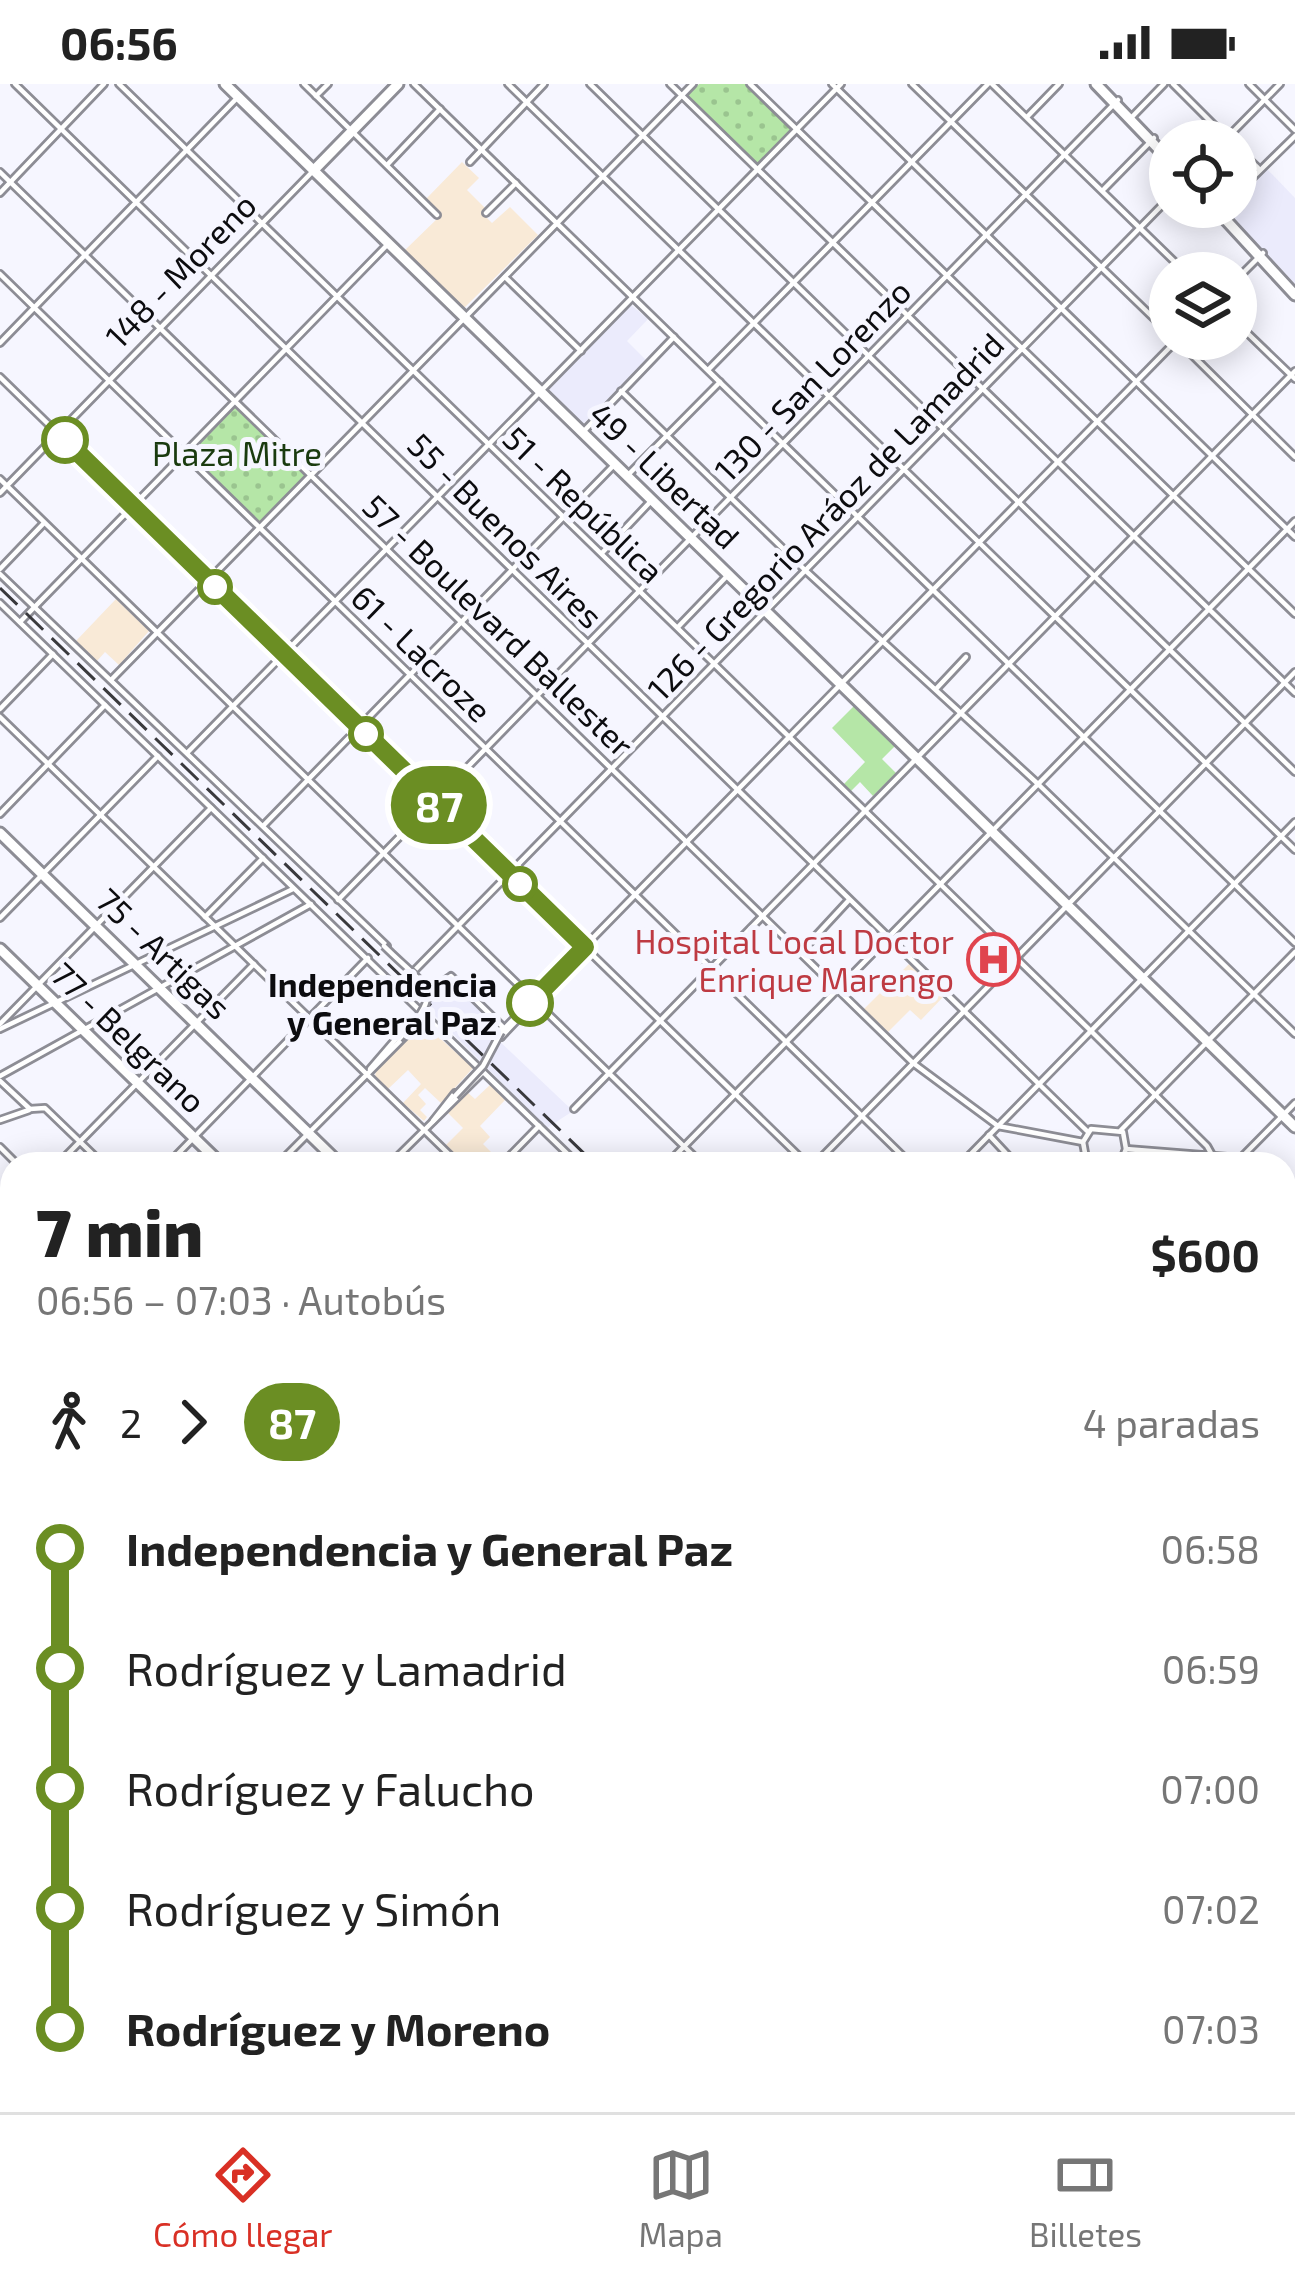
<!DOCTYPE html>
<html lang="es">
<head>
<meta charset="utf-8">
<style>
	:root { --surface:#fff; --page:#f2f2f2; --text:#222; --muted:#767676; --line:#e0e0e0; --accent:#d93025 }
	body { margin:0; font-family:"Exo 2",sans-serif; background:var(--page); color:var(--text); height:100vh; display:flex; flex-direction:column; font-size:45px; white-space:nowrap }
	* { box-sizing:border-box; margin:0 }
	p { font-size:39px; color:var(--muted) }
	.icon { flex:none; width:66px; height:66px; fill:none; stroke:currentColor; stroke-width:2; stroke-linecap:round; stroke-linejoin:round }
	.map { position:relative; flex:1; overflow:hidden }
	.panel { position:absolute; left:0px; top:1068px; width:1296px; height:960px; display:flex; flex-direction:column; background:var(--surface); border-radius:36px 36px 0 0; box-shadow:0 6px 30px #0003 }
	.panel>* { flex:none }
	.badge { padding:0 24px; border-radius:39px; font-size:42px; line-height:78px }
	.fabs { position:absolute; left:1149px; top:36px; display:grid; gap:24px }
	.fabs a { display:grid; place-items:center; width:108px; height:108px; border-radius:50%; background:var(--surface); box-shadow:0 6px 30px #0003; font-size:60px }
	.map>.badge { position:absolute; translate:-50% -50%; box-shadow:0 0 0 6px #fff }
	.legs { display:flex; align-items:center; gap:18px; height:132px; padding:0 36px; font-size:39px }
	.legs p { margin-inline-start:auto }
	.headline { display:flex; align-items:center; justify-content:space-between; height:204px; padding:0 36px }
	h1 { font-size:66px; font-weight:800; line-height:90px }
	ul { padding:0 36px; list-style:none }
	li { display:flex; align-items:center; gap:42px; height:120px; font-size:45px }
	li i { display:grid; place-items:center; width:18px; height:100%; margin:0 15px; background:currentColor }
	li i::after { content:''; width:30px; height:30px; margin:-15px; border:9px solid; border-radius:50%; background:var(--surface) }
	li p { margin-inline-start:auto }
	li:first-child i { background:linear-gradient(#0000 50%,currentColor 0) }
	li:last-child i { background:linear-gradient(currentColor 50%,#0000 0) }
	.status { display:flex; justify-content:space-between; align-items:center; height:84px; padding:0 60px; background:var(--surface); direction:ltr }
	.status svg { height:33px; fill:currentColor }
	.tabs { display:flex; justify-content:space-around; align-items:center; height:168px; border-top:3px solid var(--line); background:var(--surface); font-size:33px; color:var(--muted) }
	.tabs a { display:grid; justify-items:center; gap:6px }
	.tabs .selected { color:var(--accent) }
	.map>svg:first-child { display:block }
</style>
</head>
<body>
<div class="status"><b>06:56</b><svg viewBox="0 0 49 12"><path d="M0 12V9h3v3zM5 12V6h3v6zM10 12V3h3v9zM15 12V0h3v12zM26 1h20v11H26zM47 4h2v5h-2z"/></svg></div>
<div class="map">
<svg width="1295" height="2028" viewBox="0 0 1295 2028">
	<defs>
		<pattern id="park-dots" width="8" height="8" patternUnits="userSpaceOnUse" patternTransform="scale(3)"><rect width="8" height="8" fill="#b5e6a7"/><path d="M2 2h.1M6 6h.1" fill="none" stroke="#9ac48f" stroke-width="1.8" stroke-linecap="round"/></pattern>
	</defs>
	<rect width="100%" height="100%" fill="#f6f6ff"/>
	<g fill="#ebebfc">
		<polygon points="1267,85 1295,114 1295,200 1226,126 1236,123 1236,114"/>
		<polygon points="631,221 648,235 627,257 646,276 582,341 549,305"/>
		<polygon points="448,895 498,942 493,951 573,1027 547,1044 428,925 430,912"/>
	</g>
	<g fill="#f9ead7">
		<polygon points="462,78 479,94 467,106 485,124 481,128 492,139 510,123 538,151 463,225 404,167 441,131 426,115"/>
		<polygon points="116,515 149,547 119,581 105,568 97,577 76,557"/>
		<polygon points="909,880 943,913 921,936 910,926 888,948 864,925"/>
		<polygon points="422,938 473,984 441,1019 425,1004 418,1011 426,1020 420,1026 427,1033 424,1037 403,1019 421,1000 408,986 388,1005 375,993 376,986"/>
		<polygon points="490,1001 505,1016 480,1042 490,1053 483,1060 499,1076 495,1080 465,1080 446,1061 463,1044 447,1028 467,1008 475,1015"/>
	</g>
	<g fill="url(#park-dots)">
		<polygon points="699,0 749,0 794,43 756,82 685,14"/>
		<polygon points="236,319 308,392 261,440 189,369"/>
	</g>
	<polygon fill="#b5e6a7" points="854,622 896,661 882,675 896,689 873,712 860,698 851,707 844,700 865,678 832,644"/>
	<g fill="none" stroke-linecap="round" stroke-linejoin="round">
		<defs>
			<g id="street">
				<polyline points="15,0 1087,1047"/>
				<polyline points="119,0 1091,947 1207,1062 1212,1071"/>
				<polyline points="304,0 437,131"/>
				<polyline points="414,0 1295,859"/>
				<polyline points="508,0 1295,766"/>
				<polyline points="590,0 1295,688"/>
				<polyline points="670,0 1295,609"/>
				<polyline points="750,0 1295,530"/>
				<polyline points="832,0 1295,453"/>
				<polyline points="912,0 1170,250"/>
				<polyline points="992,0 1186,189"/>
				<polyline points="1173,0 1230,57"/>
				<polyline points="1249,0 1295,46"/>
				<polyline points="316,12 328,0"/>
				<polyline points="1027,33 1059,0"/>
				<polyline points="1130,35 1164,0"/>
				<polyline points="1224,57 1280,0"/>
				<polyline points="1236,63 1258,84"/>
				<polyline points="470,78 544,0"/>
				<polyline points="387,81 440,25"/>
				<polyline points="0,88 913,979 998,1042 1083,1058"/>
				<polyline points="1104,105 1154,54"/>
				<polyline points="0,109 104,0"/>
				<polyline points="1236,110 1295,52"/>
				<polyline points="486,129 516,99"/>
				<polyline points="0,190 911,1080"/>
				<polyline points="505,193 581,267"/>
				<polyline points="1236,196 1263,169"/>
				<polyline points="1236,238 1295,295"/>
				<polyline points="1176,255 1295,373"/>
				<polyline points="0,259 238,13"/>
				<polyline points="708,286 988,0"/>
				<polyline points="0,293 807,1080"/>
				<polyline points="621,307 806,487 1038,700 1295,950"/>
				<polyline points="583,348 674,253"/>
				<polyline points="627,392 720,298"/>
				<polyline points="0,395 702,1080"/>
				<polyline points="0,409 314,86"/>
				<polyline points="602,469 652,416"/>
				<polyline points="0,485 44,439"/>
				<polyline points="0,490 387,862"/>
				<polyline points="0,519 578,1080"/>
				<polyline points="20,538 389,159"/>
				<polyline points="678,543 728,491"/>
				<polyline points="111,596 693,0"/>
				<polyline points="936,605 966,573"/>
				<polyline points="0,625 53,570"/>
				<polyline points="0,633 459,1080"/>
				<polyline points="187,669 841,0"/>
				<polyline points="0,730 105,621"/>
				<polyline points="263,742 615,380"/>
				<polyline points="338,816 1118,16"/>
				<polyline points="205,833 263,774"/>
				<polyline points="0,834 158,672"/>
				<polyline points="800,869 849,816"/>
				<polyline points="413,888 1170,113"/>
				<polyline points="424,899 431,906 451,892 503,943"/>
				<polyline points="0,940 211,724"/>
				<polyline points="0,945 293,805"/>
				<polyline points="501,948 1178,255"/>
				<polyline points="501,953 497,949 502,944"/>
				<polyline points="501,953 518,935"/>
				<polyline points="370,985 401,949"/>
				<polyline points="0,992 311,820"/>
				<polyline points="0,997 30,1025 45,1024 103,1080"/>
				<polyline points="574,1025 1295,287"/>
				<polyline points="0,1036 29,1026"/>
				<polyline points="433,1037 455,1009"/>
				<polyline points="1121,1046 1295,868"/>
				<polyline points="989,1051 1016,1080"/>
				<polyline points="0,1063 17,1080"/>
				<polyline points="1126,1065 1227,1073 1235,1080"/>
				<polyline points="58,1080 254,880"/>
				<polyline points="168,1080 368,874"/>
				<polyline points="278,1080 426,931"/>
				<polyline points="390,1080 483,988"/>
				<polyline points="502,1080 539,1042"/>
				<polyline points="667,1080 1295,437"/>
				<polyline points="815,1080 1295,588"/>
				<polyline points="961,1080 1295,738"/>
				<polyline points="1087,1080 1083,1058 1091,1045 1123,1048 1126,1065 1120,1080"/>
				<polyline points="1235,1080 1295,1019"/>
				<polyline points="1284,1136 1295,1146"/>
				<polyline points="0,1140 12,1128"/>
				<polyline points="1284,1151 1295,1136"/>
				<polyline points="0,1152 12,1163"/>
				<polyline points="0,1196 12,1184"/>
				<polyline points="1284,1239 1295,1249"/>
				<polyline points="0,1243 12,1253"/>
				<polyline points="0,1253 12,1240"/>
				<polyline points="1284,1254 1295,1242"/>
				<polyline points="1284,1305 1295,1294"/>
				<polyline points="0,1333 12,1344"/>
				<polyline points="1284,1336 1295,1344"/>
				<polyline points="0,1366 12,1354"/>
				<polyline points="1284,1376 1295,1364"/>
				<polyline points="1284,1416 1295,1423"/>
				<polyline points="0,1424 12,1435"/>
				<polyline points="1284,1457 1295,1445"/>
				<polyline points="0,1481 12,1468"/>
				<polyline points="0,1505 12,1519"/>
				<polyline points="1284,1517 1295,1528"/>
				<polyline points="0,1556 12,1546"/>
				<polyline points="1284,1581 1295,1570"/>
				<polyline points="0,1601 12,1612"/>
				<polyline points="0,1610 12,1600"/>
				<polyline points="1284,1623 1295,1634"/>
				<polyline points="1284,1697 1295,1685"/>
				<polyline points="0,1699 12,1710 0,1723"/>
				<polyline points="1284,1704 1295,1693"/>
				<polyline points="1284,1730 1295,1740"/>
				<polyline points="1284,1756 1295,1767"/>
				<polyline points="1284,1825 1295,1814"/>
				<polyline points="0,1865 12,1852"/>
				<polyline points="1284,1869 1295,1880"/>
				<polyline points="0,1879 12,1891"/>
				<polyline points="1284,1944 1295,1933"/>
				<polyline points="0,1959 12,1970"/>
				<polyline points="0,1977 12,1965"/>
				<polyline points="1284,1985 1295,1995"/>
				<polyline points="59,2016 71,2028"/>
				<polyline points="141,2016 154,2028"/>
				<polyline points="313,2016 326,2028"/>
				<polyline points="400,2016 413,2028"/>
				<polyline points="542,2016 561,2028"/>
				<polyline points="687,2016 706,2028"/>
				<polyline points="781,2016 801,2028"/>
				<polyline points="941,2016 964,2021 976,2016"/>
				<polyline points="1060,2016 1072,2028"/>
				<polyline points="1243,2016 1256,2028"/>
				<polyline points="974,2018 984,2028"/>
				<polyline points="32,2028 44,2016"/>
				<polyline points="87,2028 99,2016"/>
				<polyline points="155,2028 168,2016"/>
				<polyline points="221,2028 233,2016"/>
				<polyline points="365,2028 376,2016"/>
				<polyline points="488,2028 499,2016"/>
				<polyline points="497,2028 509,2016"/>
				<polyline points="652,2028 656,2016"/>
				<polyline points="716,2028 720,2016"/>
				<polyline points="835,2028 839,2016"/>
				<polyline points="886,2028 890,2016"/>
				<polyline points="936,2028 940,2016"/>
				<polyline points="1083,2028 1095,2016"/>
				<polyline points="1202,2028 1214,2016"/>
			</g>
			<g id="secondary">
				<polyline points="225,0 1295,1043"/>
				<polyline points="1096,0 1170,77"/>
				<polyline points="314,86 398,0"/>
				<polyline points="1214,123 1295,211"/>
				<polyline points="0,749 340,1080"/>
				<polyline points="0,865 221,1080"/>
				<polyline points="0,1801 12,1813"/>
				<polyline points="224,2016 237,2028"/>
				<polyline points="1158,2016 1170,2028"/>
				<polyline points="959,2028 962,2016"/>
			</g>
		</defs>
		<use href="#street" stroke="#8d8d95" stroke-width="10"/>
		<use href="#secondary" stroke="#8d8d95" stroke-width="15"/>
		<use href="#street" stroke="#fff" stroke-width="4.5"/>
		<use href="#secondary" stroke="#fff" stroke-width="9"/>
		<g stroke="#39393d" stroke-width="3" stroke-dasharray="24 12" stroke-linecap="butt">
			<polyline points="0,504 595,1080"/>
			<polyline points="1284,1738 1295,1748"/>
		</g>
		<defs>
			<g id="street-bridge">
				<path d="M 384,862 C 428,906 447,904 399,955"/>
				<polyline points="455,1012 483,982 501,948"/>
			</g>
		</defs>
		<use href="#street-bridge" stroke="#8d8d95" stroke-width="10" stroke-linecap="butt"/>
		<use href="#street-bridge" stroke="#fff" stroke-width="4.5"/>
	</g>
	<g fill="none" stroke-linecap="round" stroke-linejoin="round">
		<defs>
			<polyline id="line-1" points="65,356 585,863 530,919"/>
		</defs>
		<use href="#line-1" stroke="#fff" stroke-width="27"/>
		<use href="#line-1" stroke="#6b8e23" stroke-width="18"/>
	</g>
	<defs>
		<symbol id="hospital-ring" viewBox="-11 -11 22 22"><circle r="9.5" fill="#f6f6ff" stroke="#e0444e" stroke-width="1.5"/><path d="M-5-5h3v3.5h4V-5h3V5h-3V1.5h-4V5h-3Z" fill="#e0444e"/></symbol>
	</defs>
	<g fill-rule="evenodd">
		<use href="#hospital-ring" x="964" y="846" width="59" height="59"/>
	</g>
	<g fill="#fff" stroke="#6b8e23" stroke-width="6">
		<circle cx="65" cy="356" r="21"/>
		<circle cx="215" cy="503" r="15"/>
		<circle cx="366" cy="650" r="15"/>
		<circle cx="520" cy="800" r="15"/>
		<circle cx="530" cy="919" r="21"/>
	</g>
	<g text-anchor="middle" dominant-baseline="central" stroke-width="10" stroke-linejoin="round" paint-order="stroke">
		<g font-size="33" fill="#0c0c0f" stroke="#f6f6ff">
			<text transform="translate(180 186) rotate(-46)">148 - Moreno</text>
			<text transform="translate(812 296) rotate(-46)">130 - San Lorenzo</text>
			<text transform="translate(665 391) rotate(44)">49 - Libertad</text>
			<text transform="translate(584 420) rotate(44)">51 - República</text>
			<text transform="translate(825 432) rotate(-46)">126 - Gregorio Aráoz de Lamadrid</text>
			<text transform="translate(506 446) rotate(45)">55 - Buenos Aires</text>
			<text transform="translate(499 541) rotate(44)">57 - Boulevard Ballester</text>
			<text transform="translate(422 569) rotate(44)">61 - Lacroze</text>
			<text transform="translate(164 869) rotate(44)">75 - Artigas</text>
			<text transform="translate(129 953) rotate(44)">77 - Belgrano</text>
		</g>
		<g font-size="33" fill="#1a3b0f" stroke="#f6f6ff">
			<text x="237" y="369">Plaza Mitre</text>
		</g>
		<g font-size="33" fill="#be3a42" stroke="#f6f6ff" text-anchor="end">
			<text x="954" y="857">Hospital Local Doctor<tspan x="954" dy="38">Enrique Marengo</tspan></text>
		</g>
		<g font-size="33" font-weight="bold" fill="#0c0c0f" stroke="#f6f6ff" text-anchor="end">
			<text x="497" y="900">Independencia<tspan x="497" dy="38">y General Paz</tspan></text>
		</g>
	</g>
</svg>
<div class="fabs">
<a><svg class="icon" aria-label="locate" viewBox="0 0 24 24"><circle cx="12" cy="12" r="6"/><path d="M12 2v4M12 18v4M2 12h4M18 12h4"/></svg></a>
<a><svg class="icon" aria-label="layers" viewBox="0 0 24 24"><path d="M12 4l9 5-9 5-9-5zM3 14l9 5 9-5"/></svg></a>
</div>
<b class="badge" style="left:439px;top:721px;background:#6b8e23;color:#fff">87</b>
<section class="panel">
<div class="headline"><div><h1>7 min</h1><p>06:56 – 07:03 · Autobús</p></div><b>$600</b></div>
<div class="legs"><svg class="icon" aria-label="walk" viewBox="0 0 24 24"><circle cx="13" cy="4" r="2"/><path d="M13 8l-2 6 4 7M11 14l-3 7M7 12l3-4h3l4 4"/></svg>2<svg class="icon" aria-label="forward" viewBox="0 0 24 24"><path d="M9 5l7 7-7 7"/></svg><b class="badge" style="background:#6b8e23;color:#fff">87</b><p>4 paradas</p></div>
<ul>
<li><i style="color:#6b8e23"></i><b>Independencia y General Paz</b><p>06:58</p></li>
<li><i style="color:#6b8e23"></i><span>Rodríguez y Lamadrid</span><p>06:59</p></li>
<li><i style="color:#6b8e23"></i><span>Rodríguez y Falucho</span><p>07:00</p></li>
<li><i style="color:#6b8e23"></i><span>Rodríguez y Simón</span><p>07:02</p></li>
<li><i style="color:#6b8e23"></i><b>Rodríguez y Moreno</b><p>07:03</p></li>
</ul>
</section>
</div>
<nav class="tabs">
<a class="selected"><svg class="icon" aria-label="directions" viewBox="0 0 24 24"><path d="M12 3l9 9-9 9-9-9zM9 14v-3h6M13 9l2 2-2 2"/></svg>Cómo llegar</a>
<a><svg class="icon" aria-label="map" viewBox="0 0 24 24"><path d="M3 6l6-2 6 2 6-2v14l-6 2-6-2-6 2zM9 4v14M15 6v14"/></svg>Mapa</a>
<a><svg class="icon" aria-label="tickets" viewBox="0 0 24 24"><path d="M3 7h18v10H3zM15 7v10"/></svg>Billetes</a>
</nav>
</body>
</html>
